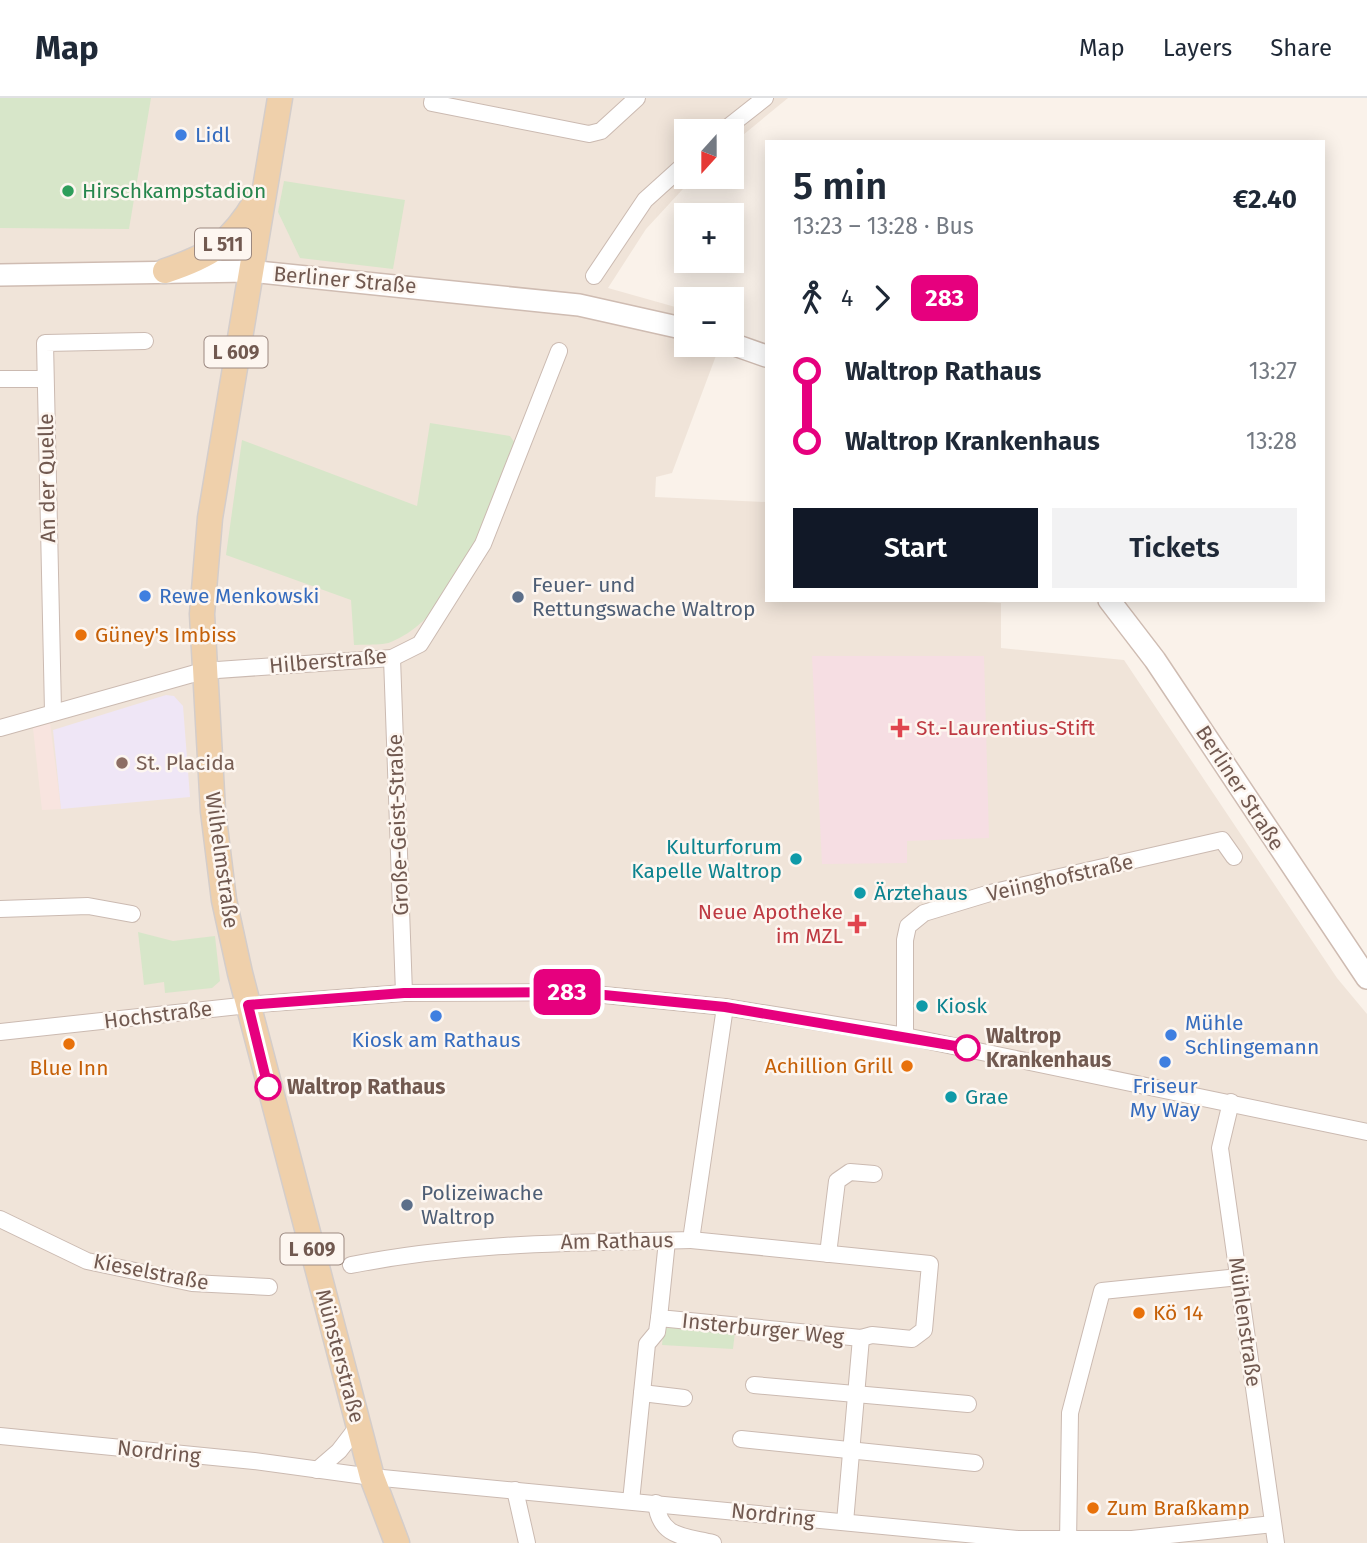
<!DOCTYPE html>
<html lang="en">
<head>
<meta charset="utf-8">
<style>
	:root { --surface:#fff; --page:#f2f2f3; --text:#1f2937; --muted:#747a83; --line:#e0e1e3; --accent:#111827 }
	body { margin:0; font-family:"Fira Sans",sans-serif; background:var(--page); color:var(--text); height:100vh; display:flex; flex-direction:column; font-size:26px; white-space:nowrap }
	* { box-sizing:border-box; margin:0 }
	p { font-size:23px; color:var(--muted) }
	.icon { flex:none; width:38px; height:38px; fill:none; stroke:currentColor; stroke-width:2; stroke-linecap:round; stroke-linejoin:round }
	.map { position:relative; flex:1; overflow:hidden }
	.sheet { position:absolute; left:765px; top:42px; width:560px; height:462px; display:flex; flex-direction:column; background:var(--surface); border-radius:0px; box-shadow:0 4px 18px #0003 }
	.sheet>* { flex:none }
	.badge { padding:0 14px; border-radius:10px; font-size:24px; line-height:46px }
	.needle { width:46px; rotate:201deg }
	.buttons { position:absolute; left:674px; top:21px; display:grid; gap:14px }
	.buttons a { display:grid; place-items:center; width:70px; height:70px; border-radius:0px; background:var(--surface); box-shadow:0 4px 18px #0003; font-size:35px }
	.map>.badge { position:absolute; translate:-50% -50%; box-shadow:0 0 0 4px #fff }
	.legs { display:flex; align-items:center; gap:10px; height:77px; padding:0 28px; font-size:23px }
	.legs p { margin-inline-start:auto }
	.overview { display:flex; align-items:center; justify-content:space-between; height:119px; padding:0 28px }
	h1 { font-size:38px; font-weight:600; line-height:52px }
	.cta { display:flex; gap:14px; margin-top:auto; padding:14px 28px }
	.cta a { flex:1; height:80px; border-radius:0px; background:var(--accent); color:#fff; font-size:28px; font-weight:600; line-height:80px; text-align:center }
	.cta a+a { background:var(--page); color:var(--text) }
	ul { padding:0 28px; list-style:none }
	li { display:flex; align-items:center; gap:24px; height:70px; font-size:26px }
	li i { display:grid; place-items:center; width:10px; height:100%; margin:0 9px; background:currentColor }
	li i::after { content:''; width:18px; height:18px; margin:-9px; border:5px solid; border-radius:50%; background:var(--surface) }
	li p { margin-inline-start:auto }
	li:first-child i { background:linear-gradient(#0000 50%,currentColor 0) }
	li:last-child i { background:linear-gradient(currentColor 50%,#0000 0) }
	header { display:flex; align-items:center; gap:42px; box-sizing:border-box; height:98px; padding:0 35px; background:var(--surface); border-bottom:2px solid var(--line) }
	header strong { font-size:33px }
	nav { display:flex; gap:38px; margin-inline-start:auto; font-size:24px }
	.map>svg:first-child { display:block }
</style>
</head>
<body>
<header>
<strong>Map</strong>
<nav><a>Map</a><a>Layers</a><a>Share</a></nav>
</header>
<div class="map">
<svg width="1367" height="1445" viewBox="0 0 1367 1445">
	<rect width="100%" height="100%" fill="#faf2ea"/>
	<polygon fill="#f0e4d9" points="0,0 788,0 732,46 732,33 686,33 686,79 694,79 646,131 608,190 686,212 686,247 720,247 672,375 656,379 655,399 766,404 766,502 950,502 1001,505 1001,550 1124,562 1337,880 1367,916 1367,1445 0,1445"/>
	<polygon fill="#f8e4df" points="50,625 61,711 42,712 33,630"/>
	<polygon fill="#efe6f6" points="166,597 174,598 183,608 190,699 61,711 53,632"/>
	<polygon fill="#f6dee3" points="812,558 984,558 989,740 907,743 907,765 822,766"/>
	<g fill="#d7e6c9">
		<polygon points="0,0 151,0 129,131 0,130"/>
		<polygon points="284,83 405,102 393,171 300,160 278,114"/>
		<path d="M 430,325 L 510,338 L 517,348 C 494,409 456,518 391,544 C 381,548 365,546 354,547 L 351,502 L 226,457 L 242,342 L 417,408 Z"/>
		<polygon points="138,834 173,843 215,838 220,883 212,890 165,895 164,884 144,887"/>
		<polygon points="664,1226 735,1234 733,1251 662,1247"/>
	</g>
	<g fill="none" stroke-linecap="round" stroke-linejoin="round">
		<defs>
			<g id="street">
				<polyline points="433,0 432,5 589,36 601,33 637,0"/>
				<polyline points="723,33 765,0"/>
				<polyline points="594,178 645,102 686,65"/>
				<polyline points="0,281 45,281"/>
				<polyline points="392,560 404,895"/>
				<polyline points="53,613 45,245 145,243"/>
				<polyline points="0,630 203,573 392,560 420,546 483,446 559,253"/>
				<polyline points="0,811 88,808 132,816"/>
				<polyline points="0,934 258,906 404,895 574,894 725,909 905,938 1367,1034"/>
				<polyline points="905,938 905,842 908,828 924,815 990,795 1222,742 1234,759"/>
				<polyline points="1231,1004 1220,1050 1276,1445"/>
				<polyline points="0,1121 87,1163 192,1185 269,1189"/>
				<polyline points="667,1143 659,1220 861,1240 872,1237 912,1241 924,1232 930,1166 691,1142"/>
				<polyline points="828,1156 837,1083 850,1074 874,1076"/>
				<path d="M 351,1167 C 467,1144 574,1145 691,1142 L 725,909"/>
				<polyline points="754,1287 968,1306"/>
				<polyline points="642,1295 684,1300"/>
				<polyline points="0,1338 254,1363 372,1379 1018,1441 1132,1441 1273,1426"/>
				<polyline points="741,1341 975,1365"/>
				<polyline points="317,1372 339,1353 359,1327"/>
				<polyline points="515,1392 527,1445"/>
				<polyline points="631,1403 647,1246 657,1234 659,1220"/>
				<path d="M 656,1405 C 660,1440 684,1438 713,1445"/>
				<polyline points="845,1424 861,1240"/>
				<polyline points="1068,1445 1070,1315 1102,1193 1239,1179"/>
			</g>
			<g id="secondary">
				<polyline points="0,177 249,173 579,207 686,231"/>
				<polyline points="732,246 766,258"/>
				<polyline points="1109,502 1155,562 1367,880"/>
			</g>
			<g id="primary">
				<polyline points="280,0 210,420 202,516 213,713 224,802 240,875 372,1379 397,1445"/>
				<path d="M 165,173 C 211,158 231,145 256,103"/>
			</g>
		</defs>
		<use href="#street" stroke="#cbbab1" stroke-width="18"/>
		<use href="#secondary" stroke="#cfbcb2" stroke-width="24"/>
		<use href="#primary" stroke="#d4cdca" stroke-width="27"/>
		<use href="#street" stroke="#fff" stroke-width="16"/>
		<use href="#secondary" stroke="#fff" stroke-width="21"/>
		<use href="#primary" stroke="#efd0ab" stroke-width="24"/>
	</g>
	<g fill="none" stroke-linecap="round" stroke-linejoin="round">
		<defs>
			<polyline id="line-1" points="268,989 248,907 404,895 574,894 725,909 967,950"/>
		</defs>
		<use href="#line-1" stroke="#fff" stroke-width="16"/>
		<use href="#line-1" stroke="#e6007e" stroke-width="10"/>
	</g>
	<g fill="#3f7fe0" stroke="#fdf6f0" stroke-width="2.5">
		<circle cx="181" cy="37" r="7"/>
		<circle cx="145" cy="498" r="7"/>
		<circle cx="436" cy="918" r="7"/>
		<circle cx="1171" cy="937" r="7"/>
		<circle cx="1165" cy="964" r="7"/>
	</g>
	<circle fill="#2e9e5b" stroke="#fdf6f0" stroke-width="2.5" cx="68" cy="93" r="7"/>
	<g fill="#5c6f8a" stroke="#fdf6f0" stroke-width="2.5">
		<circle cx="518" cy="499" r="7"/>
		<circle cx="407" cy="1107" r="7"/>
	</g>
	<g fill="#e8710a" stroke="#fdf6f0" stroke-width="2.5">
		<circle cx="81" cy="537" r="7"/>
		<circle cx="69" cy="946" r="7"/>
		<circle cx="907" cy="968" r="7"/>
		<circle cx="1139" cy="1215" r="7"/>
		<circle cx="1093" cy="1410" r="7"/>
	</g>
	<g fill="#e0444e" stroke="#fdf6f0" stroke-width="2.5">
		<path d="M896.5 619.5h7v7h7v7h-7v7h-7v-7h-7v-7h7z"/>
		<path d="M853.5 815.5h7v7h7v7h-7v7h-7v-7h-7v-7h7z"/>
	</g>
	<circle fill="#8d6e63" stroke="#fdf6f0" stroke-width="2.5" cx="122" cy="665" r="7"/>
	<g fill="#0f9aa8" stroke="#fdf6f0" stroke-width="2.5">
		<circle cx="796" cy="761" r="7"/>
		<circle cx="860" cy="795" r="7"/>
		<circle cx="922" cy="908" r="7"/>
		<circle cx="951" cy="999" r="7"/>
	</g>
	<g fill="#fff" stroke="#e6007e" stroke-width="3.5">
		<circle cx="967" cy="950" r="12"/>
		<circle cx="268" cy="989" r="12"/>
	</g>
	<g text-anchor="middle" dominant-baseline="central" stroke-width="5" stroke-linejoin="round" paint-order="stroke">
		<g fill="#fdf6f0" stroke="#9b8880" stroke-width="2">
			<rect x="195" y="130.5" width="56" height="31" rx="5"/>
			<rect x="204.5" y="238.5" width="63" height="31" rx="5"/>
			<rect x="280.5" y="1135.5" width="63" height="31" rx="5"/>
		</g>
		<g font-size="19" font-weight="bold" fill="#715950">
			<text x="223" y="146">L 511</text>
			<text x="236" y="254">L 609</text>
			<text x="312" y="1151">L 609</text>
		</g>
		<g font-size="21" fill="#366cbe" stroke="#fdf6f0" text-anchor="start">
			<text x="195" y="37">Lidl</text>
			<text x="159" y="498">Rewe Menkowski</text>
			<text x="1185" y="925">Mühle<tspan x="1185" dy="24">Schlingemann</tspan></text>
			<text x="436" y="942" text-anchor="middle">Kiosk am Rathaus</text>
			<text x="1165" y="988" text-anchor="middle">Friseur<tspan x="1165" dy="24">My Way</tspan></text>
		</g>
		<g font-size="21" fill="#27864d" stroke="#fdf6f0" text-anchor="start">
			<text x="82" y="93">Hirschkampstadion</text>
		</g>
		<g font-size="21" fill="#715950" stroke="#fdf6f0">
			<text transform="translate(345 182) rotate(5)">Berliner Straße</text>
			<text transform="translate(47 380) rotate(-91)">An der Quelle</text>
			<text transform="translate(328 563) rotate(-5)">Hilberstraße</text>
			<text transform="translate(1240 690) rotate(57)">Berliner Straße</text>
			<text transform="translate(398 727) rotate(-92)">Große-Geist-Straße</text>
			<text transform="translate(222 762) rotate(82)">Wilhelmstraße</text>
			<text transform="translate(1060 780) rotate(-13)">Veiinghofstraße</text>
			<text transform="translate(158 917) rotate(-7)">Hochstraße</text>
			<text transform="translate(617 1143) rotate(-1)">Am Rathaus</text>
			<text transform="translate(151 1174) rotate(11)">Kieselstraße</text>
			<text transform="translate(1245 1224) rotate(82)">Mühlenstraße</text>
			<text transform="translate(763 1231) rotate(6)">Insterburger Weg</text>
			<text transform="translate(340 1258) rotate(75)">Münsterstraße</text>
			<text transform="translate(159 1354) rotate(6)">Nordring</text>
			<text transform="translate(773 1417) rotate(6)">Nordring</text>
		</g>
		<g font-size="21" fill="#4e5e75" stroke="#fdf6f0" text-anchor="start">
			<text x="532" y="487">Feuer- und<tspan x="532" dy="24">Rettungswache Waltrop</tspan></text>
			<text x="421" y="1095">Polizeiwache<tspan x="421" dy="24">Waltrop</tspan></text>
		</g>
		<g font-size="21" fill="#c56008" stroke="#fdf6f0" text-anchor="start">
			<text x="95" y="537">Güney's Imbiss</text>
			<text x="893" y="968" text-anchor="end">Achillion Grill</text>
			<text x="69" y="970" text-anchor="middle">Blue Inn</text>
			<text x="1153" y="1215">Kö 14</text>
			<text x="1107" y="1410">Zum Braßkamp</text>
		</g>
		<g font-size="21" fill="#be3a42" stroke="#fdf6f0" text-anchor="start">
			<text x="916" y="630">St.-Laurentius-Stift</text>
			<text x="843" y="814" text-anchor="end">Neue Apotheke<tspan x="843" dy="24">im MZL</tspan></text>
		</g>
		<g font-size="21" fill="#785e54" stroke="#fdf6f0" text-anchor="start">
			<text x="136" y="665">St. Placida</text>
		</g>
		<g font-size="21" fill="#0d838f" stroke="#fdf6f0" text-anchor="start">
			<text x="782" y="749" text-anchor="end">Kulturforum<tspan x="782" dy="24">Kapelle Waltrop</tspan></text>
			<text x="874" y="795">Ärztehaus</text>
			<text x="936" y="908">Kiosk</text>
			<text x="965" y="999">Grae</text>
		</g>
		<g font-size="21" font-weight="bold" fill="#715950" stroke="#fdf6f0" text-anchor="start">
			<text x="986" y="938">Waltrop<tspan x="986" dy="24">Krankenhaus</tspan></text>
			<text x="287" y="989">Waltrop Rathaus</text>
		</g>
	</g>
</svg>
<div class="buttons">
<a><svg class="needle" viewBox="-14 -14 28 28"><path d="M0-13l5 13h-10z" fill="#e53935"/><path d="M0 13l5-13h-10z" fill="#747a83"/></svg></a>
<a>+</a>
<a>−</a>
</div>
<b class="badge" style="left:567px;top:894px;background:#e6007e;color:#fff">283</b>
<section class="sheet">
<div class="overview"><div><h1>5 min</h1><p>13:23 – 13:28 · Bus</p></div><b>€2.40</b></div>
<div class="legs"><svg class="icon" aria-label="walk" viewBox="0 0 24 24"><circle cx="13" cy="4" r="2"/><path d="M13 8l-2 6 4 7M11 14l-3 7M7 12l3-4h3l4 4"/></svg>4<svg class="icon" aria-label="forward" viewBox="0 0 24 24"><path d="M9 5l7 7-7 7"/></svg><b class="badge" style="background:#e6007e;color:#fff">283</b></div>
<ul>
<li><i style="color:#e6007e"></i><b>Waltrop Rathaus</b><p>13:27</p></li>
<li><i style="color:#e6007e"></i><b>Waltrop Krankenhaus</b><p>13:28</p></li>
</ul>
<div class="cta"><a>Start</a><a>Tickets</a></div>
</section>
</div>
</body>
</html>
